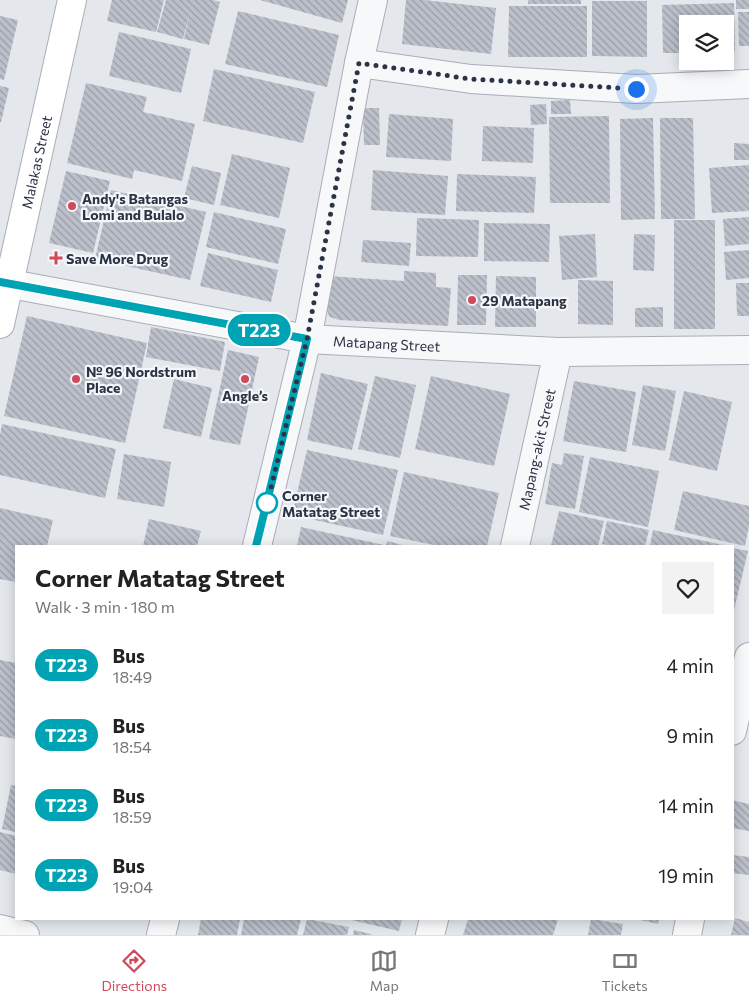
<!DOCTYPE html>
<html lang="en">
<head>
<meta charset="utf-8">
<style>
	:root { --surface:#fff; --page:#f2f2f2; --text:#222; --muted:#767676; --line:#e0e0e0; --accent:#d1495b }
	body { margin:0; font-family:Commissioner,sans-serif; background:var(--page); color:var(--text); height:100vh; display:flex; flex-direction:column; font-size:19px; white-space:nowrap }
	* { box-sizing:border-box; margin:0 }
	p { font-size:16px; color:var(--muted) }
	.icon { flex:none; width:28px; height:28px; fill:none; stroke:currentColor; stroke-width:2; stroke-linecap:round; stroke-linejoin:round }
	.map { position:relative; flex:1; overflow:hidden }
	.panel { position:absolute; left:15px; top:545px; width:719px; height:375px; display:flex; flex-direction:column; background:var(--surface); border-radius:0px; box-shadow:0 2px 12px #0003 }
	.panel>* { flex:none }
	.badge { padding:0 10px; border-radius:16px; font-size:18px; line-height:32px }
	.buttons { position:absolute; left:679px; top:15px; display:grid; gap:10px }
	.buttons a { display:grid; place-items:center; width:55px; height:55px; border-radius:0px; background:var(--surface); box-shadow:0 2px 12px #0003; font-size:25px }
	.you { position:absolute; width:25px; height:25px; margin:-12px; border:4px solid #fff; border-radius:50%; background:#1a73e8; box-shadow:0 0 0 8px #1a73e833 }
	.map>.badge { position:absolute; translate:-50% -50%; box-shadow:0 0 0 2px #fff }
	.round { display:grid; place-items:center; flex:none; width:52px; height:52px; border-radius:0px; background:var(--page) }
	.overview { display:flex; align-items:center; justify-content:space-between; height:85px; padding:0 20px }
	h1 { font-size:24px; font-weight:700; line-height:38px }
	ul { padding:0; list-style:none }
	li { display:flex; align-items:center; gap:15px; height:70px; padding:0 20px }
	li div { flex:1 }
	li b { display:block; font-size:19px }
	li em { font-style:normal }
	li .badge { min-width:55px; font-weight:700; text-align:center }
	.tabs { display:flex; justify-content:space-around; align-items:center; height:70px; border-top:1px solid var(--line); background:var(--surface); font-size:14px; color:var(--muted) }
	.tabs a { display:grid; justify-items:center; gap:2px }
	.tabs .on { color:var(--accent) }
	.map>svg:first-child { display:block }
</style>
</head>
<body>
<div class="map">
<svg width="749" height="935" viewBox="0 0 749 935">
	<defs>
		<pattern id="building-back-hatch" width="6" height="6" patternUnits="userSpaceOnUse" patternTransform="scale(1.25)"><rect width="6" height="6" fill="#bbc0ca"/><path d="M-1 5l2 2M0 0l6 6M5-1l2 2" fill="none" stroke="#989da6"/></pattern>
	</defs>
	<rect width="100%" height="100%" fill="#e4e7ec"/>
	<g fill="url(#building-back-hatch)">
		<polygon points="112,0 164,0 156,32 107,21"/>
		<polygon points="166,0 213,0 220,2 209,45 184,39 190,12 183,39 157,32"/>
		<polygon points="260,0 348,0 342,23"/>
		<polygon points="406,0 424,0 496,8 491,54 402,44"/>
		<rect x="528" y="0" width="53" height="4"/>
		<rect x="736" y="0" width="13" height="9"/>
		<polygon points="592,1 647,1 647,57 592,56"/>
		<polygon points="734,3 735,51 725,52 725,24 688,24 688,53 663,53 662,5"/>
		<polygon points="509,6 587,6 587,57 508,57"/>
		<polygon points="238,11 339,35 327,87 225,64"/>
		<polygon points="738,12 749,12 749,46 739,46"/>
		<polygon points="0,16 18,20 4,80 0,79"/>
		<polygon points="119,32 191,49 181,93 109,76"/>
		<polygon points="214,69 315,92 303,143 203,121"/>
		<polygon points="86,83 147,97 143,112 195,124 182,181 134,170 132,179 67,163"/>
		<polygon points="0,86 9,88 1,122 0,122"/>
		<polygon points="570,100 571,114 551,114 551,101"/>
		<polygon points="546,104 547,124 531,125 530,105"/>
		<polygon points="363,108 379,108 380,145 364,145"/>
		<polygon points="389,114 453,119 451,161 386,157"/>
		<polygon points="609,116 610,203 550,203 549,117"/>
		<polygon points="653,118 655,219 621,220 620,119"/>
		<polygon points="660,118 693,118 695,219 661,219"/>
		<polygon points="483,126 534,128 533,163 482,161"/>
		<polygon points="734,143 749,144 749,160 734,160"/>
		<polygon points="232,154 290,168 279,218 220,205"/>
		<polygon points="749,165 749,211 712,213 709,168"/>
		<polygon points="192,166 221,173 214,205 184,198"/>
		<polygon points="373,170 448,176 445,215 371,210"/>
		<polygon points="66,171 110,181 93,253 49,243"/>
		<polygon points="457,174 536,177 534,213 456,211"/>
		<polygon points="111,190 206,212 190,280 95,259"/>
		<polygon points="214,212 286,229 278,264 206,247"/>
		<polygon points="749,217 749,244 725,246 723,219"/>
		<polygon points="417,218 479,220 478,257 416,256"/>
		<rect x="674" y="220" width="41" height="109"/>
		<polygon points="484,223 550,224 549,262 484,261"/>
		<polygon points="595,234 597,277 562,280 559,236"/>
		<polygon points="634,234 655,235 654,271 633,270"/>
		<polygon points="363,240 411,243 409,266 361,262"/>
		<polygon points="749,250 749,278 726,280 724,252"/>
		<polygon points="208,253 278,270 271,302 200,286"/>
		<polygon points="404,271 436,273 436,287 451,288 448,326 339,320 330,317 325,307 326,276 404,281"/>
		<polygon points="458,275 487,275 486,325 457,325"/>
		<polygon points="496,276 536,277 536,327 495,327"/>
		<polygon points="578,280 613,281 613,325 578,324"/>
		<polygon points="736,283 749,283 749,316 737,316"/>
		<polygon points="663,307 663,327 635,327 635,308"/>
		<polygon points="27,316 147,343 125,443 4,416"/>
		<polygon points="151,327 225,342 220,371 146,357"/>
		<polygon points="228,350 259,357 240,445 209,439"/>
		<polygon points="321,373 368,384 352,450 307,440"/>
		<polygon points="375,376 416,385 400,458 358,449"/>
		<polygon points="431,376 510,394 494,466 415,449"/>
		<polygon points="174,379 212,388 201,437 163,428"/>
		<polygon points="574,381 636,392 626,452 563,441"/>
		<polygon points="643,385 676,391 665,451 632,445"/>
		<polygon points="684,391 732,402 717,471 669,460"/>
		<polygon points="2,424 116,449 105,498 0,475 0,435"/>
		<polygon points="307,450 398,470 383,535 292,515"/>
		<polygon points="564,453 584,456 575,509 545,504 552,463 562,465"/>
		<polygon points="124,454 171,462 164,507 117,499"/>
		<polygon points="590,457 659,471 648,527 579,512"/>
		<polygon points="404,472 499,493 487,546 439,546 390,536"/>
		<polygon points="683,491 749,506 749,526 745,546 674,530"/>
		<polygon points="0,508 53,520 47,546 16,546 16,582 0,579"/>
		<polygon points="559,511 604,521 598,546 551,546"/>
		<polygon points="149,519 201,531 197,546 143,546"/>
		<polygon points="607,521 649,530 645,546 613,546 602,544"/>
		<polygon points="301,527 384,545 384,546 297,546"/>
		<polygon points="653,530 723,545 723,546 650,546"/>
		<polygon points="387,541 406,546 386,546"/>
		<polygon points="732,548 748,551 734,610 732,609"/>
		<polygon points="0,660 16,663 16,739 0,736"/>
		<polygon points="11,785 16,786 16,832 2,829"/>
		<polygon points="732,800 749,804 749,831 732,828"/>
		<polygon points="0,832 16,836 16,874 0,870"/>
		<polygon points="732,855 749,857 749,875 732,873"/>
		<polygon points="735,918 749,922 749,935 731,935"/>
		<polygon points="201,919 240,919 237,935 198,935"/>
		<polygon points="244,919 301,919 297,935 241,935"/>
		<polygon points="307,919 349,927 347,935 303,935"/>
		<polygon points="347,919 402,919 399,931"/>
		<polygon points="468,919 558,919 553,935 463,935"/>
		<polygon points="591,919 623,924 621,935 588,935"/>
		<polygon points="636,919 659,919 658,924"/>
		<polygon points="354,930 371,934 371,935 353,935"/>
	</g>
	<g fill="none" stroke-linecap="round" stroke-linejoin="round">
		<defs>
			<g id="street">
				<polyline points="359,63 471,79 636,89 749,84"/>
				<path id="s1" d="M 0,282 L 307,339 L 558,352 L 749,350"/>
				<polyline points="257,546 307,339 359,63 373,0"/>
				<path id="s2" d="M 515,546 L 558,352"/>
				<polyline points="732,731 749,657"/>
				<polyline points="0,929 25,935"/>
				<polyline points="161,935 165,919"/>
				<polyline points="430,935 434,919"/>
				<polyline points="687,935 690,919"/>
			</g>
			<g id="secondary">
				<path id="s3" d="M 0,324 L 72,0"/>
			</g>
		</defs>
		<use href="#street" stroke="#a9aeb7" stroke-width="30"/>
		<use href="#secondary" stroke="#a9aeb7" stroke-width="30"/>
		<use href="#street" stroke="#f7f8fa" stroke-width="28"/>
		<use href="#secondary" stroke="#fff" stroke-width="28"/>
	</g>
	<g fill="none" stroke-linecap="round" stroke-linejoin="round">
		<defs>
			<polyline id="line" points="0,282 307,339 256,546"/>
		</defs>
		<use href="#line" stroke="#fff" stroke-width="11"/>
		<use href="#line" stroke="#00a3b4" stroke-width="8"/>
		<polyline stroke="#2b3445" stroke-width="5" stroke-dasharray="0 9" points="267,503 266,508 307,339 359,63 471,79 636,89"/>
	</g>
	<g fill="#d1495b" stroke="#f4f6f9" stroke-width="2">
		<circle cx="72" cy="206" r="5"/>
		<path d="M53.5 250.5h5v5h5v5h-5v5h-5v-5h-5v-5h5z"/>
		<circle cx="472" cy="300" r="5"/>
		<circle cx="76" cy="379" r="5"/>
		<circle cx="245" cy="379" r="5"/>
	</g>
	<circle fill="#fff" stroke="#00a3b4" stroke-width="2.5" cx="267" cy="503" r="10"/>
	<g text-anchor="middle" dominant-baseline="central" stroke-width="4.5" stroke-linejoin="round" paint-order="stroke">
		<g font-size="14" fill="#2b3445" stroke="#f4f6f9">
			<text stroke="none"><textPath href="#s3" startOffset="166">Malakas Street</textPath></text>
			<text stroke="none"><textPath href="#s1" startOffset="392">Matapang Street</textPath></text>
			<text stroke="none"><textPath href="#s2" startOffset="99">Mapang-akit Street</textPath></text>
		</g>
		<g font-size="14" font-weight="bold" fill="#2b3445" stroke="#f4f6f9" text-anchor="start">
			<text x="82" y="198">Andy's Batangas<tspan x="82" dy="16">Lomi and Bulalo</tspan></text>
			<text x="66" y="258">Save More Drug</text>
			<text x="482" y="300">29 Matapang</text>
			<text x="86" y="371">№ 96 Nordstrum<tspan x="86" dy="16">Place</tspan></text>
			<text x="245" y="395" text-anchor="middle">Angle’s</text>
		</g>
		<g font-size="14" font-weight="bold" fill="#2b3445" stroke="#f4f6f9" text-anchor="start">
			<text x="282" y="495">Corner<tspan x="282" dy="16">Matatag Street</tspan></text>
		</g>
	</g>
</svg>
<div class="buttons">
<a><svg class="icon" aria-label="layers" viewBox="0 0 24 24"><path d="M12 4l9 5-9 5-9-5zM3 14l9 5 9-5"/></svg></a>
</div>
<div class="you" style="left:636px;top:89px"></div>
<b class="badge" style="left:259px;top:330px;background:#00a3b4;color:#fff">T223</b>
<section class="panel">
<div class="overview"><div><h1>Corner Matatag Street</h1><p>Walk · 3 min · 180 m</p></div><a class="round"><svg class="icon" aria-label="heart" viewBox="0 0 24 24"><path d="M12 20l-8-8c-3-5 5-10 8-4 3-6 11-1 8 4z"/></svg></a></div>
<ul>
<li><span class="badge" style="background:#00a3b4;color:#fff">T223</span><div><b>Bus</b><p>18:49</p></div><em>4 min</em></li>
<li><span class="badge" style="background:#00a3b4;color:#fff">T223</span><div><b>Bus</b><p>18:54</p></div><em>9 min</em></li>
<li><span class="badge" style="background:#00a3b4;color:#fff">T223</span><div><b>Bus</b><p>18:59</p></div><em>14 min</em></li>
<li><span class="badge" style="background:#00a3b4;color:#fff">T223</span><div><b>Bus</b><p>19:04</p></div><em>19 min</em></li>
</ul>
</section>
</div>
<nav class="tabs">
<a class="on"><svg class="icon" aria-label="directions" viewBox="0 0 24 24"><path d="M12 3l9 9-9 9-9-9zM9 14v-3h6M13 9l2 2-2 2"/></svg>Directions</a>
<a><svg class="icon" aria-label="map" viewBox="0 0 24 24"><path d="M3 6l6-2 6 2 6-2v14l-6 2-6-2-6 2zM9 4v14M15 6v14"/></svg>Map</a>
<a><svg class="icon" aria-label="tickets" viewBox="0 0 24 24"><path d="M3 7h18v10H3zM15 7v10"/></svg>Tickets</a>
</nav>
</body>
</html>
